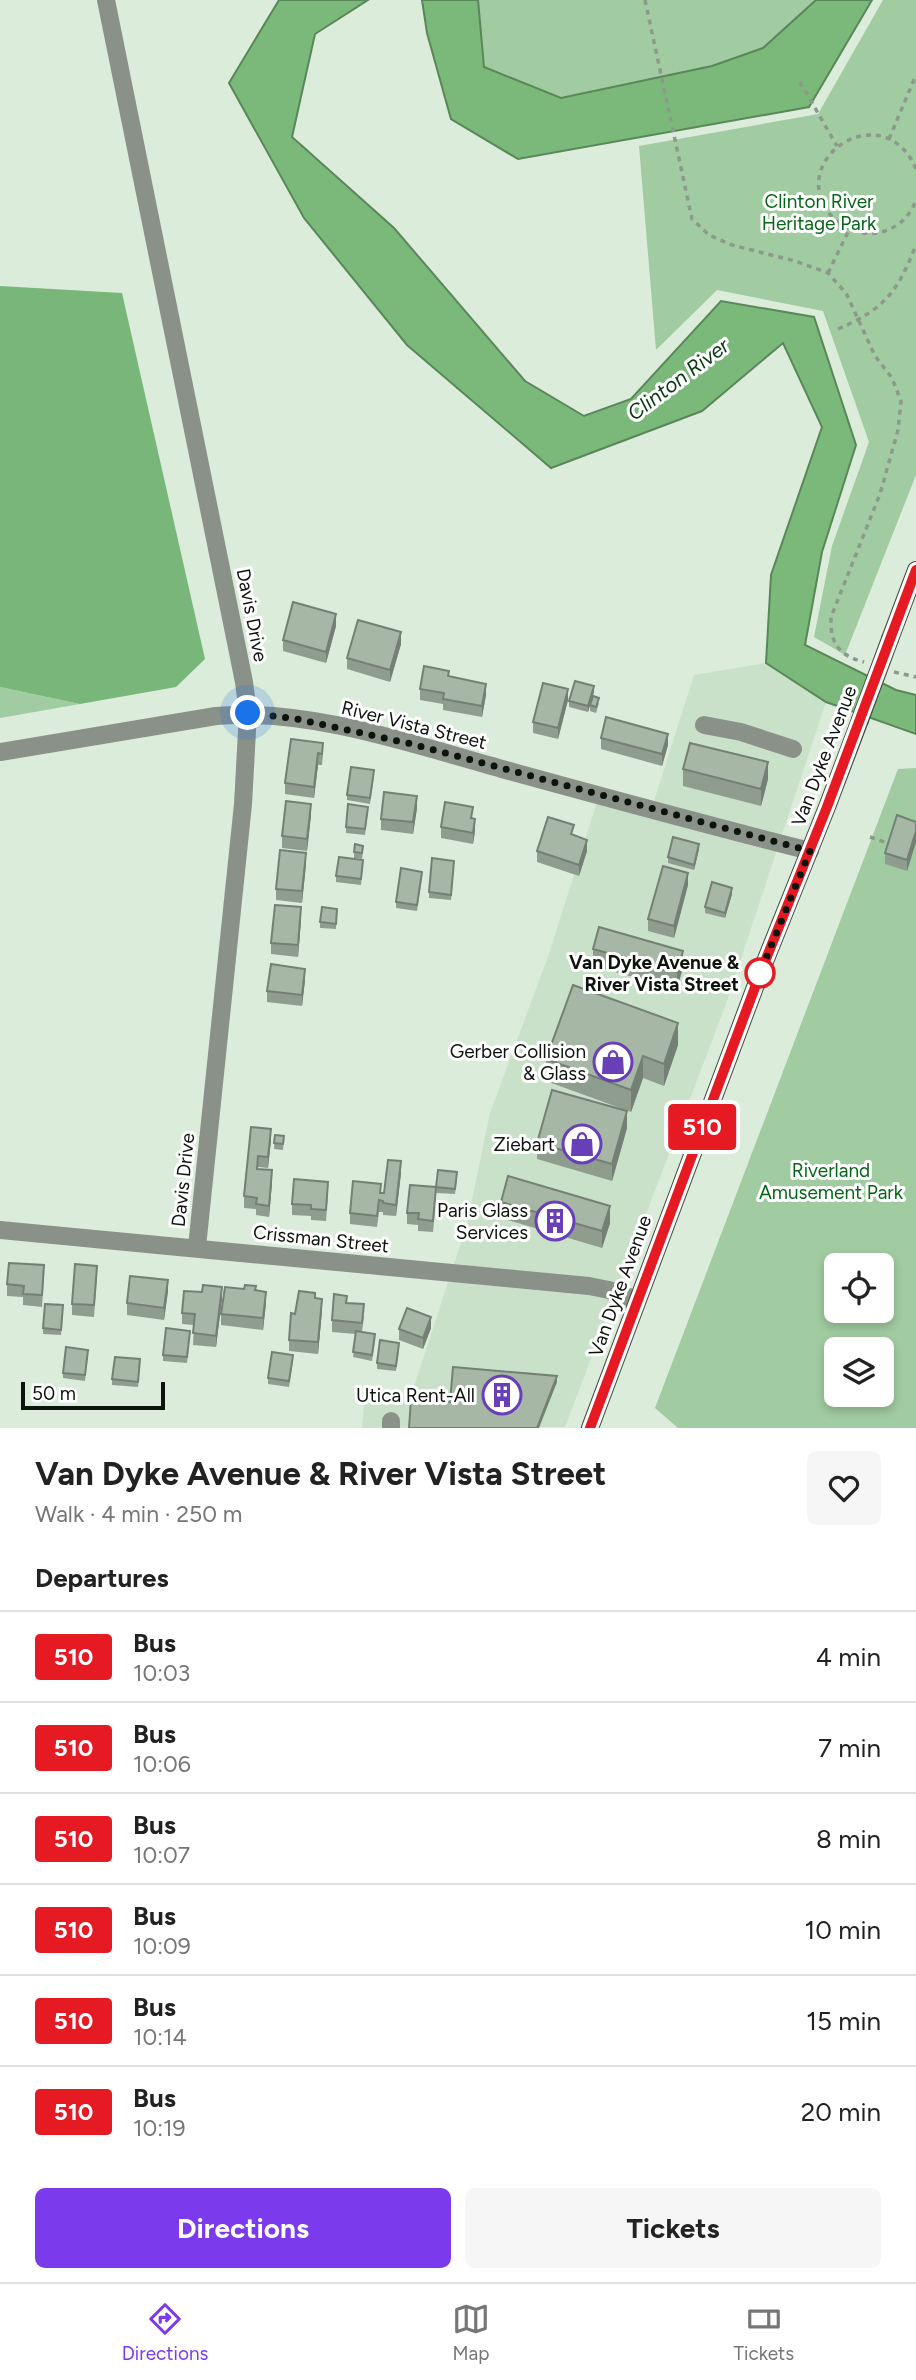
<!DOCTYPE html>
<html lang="en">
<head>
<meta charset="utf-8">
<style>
	:root { --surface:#fff; --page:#f6f6f6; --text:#222; --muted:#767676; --line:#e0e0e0; --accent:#7c3aed }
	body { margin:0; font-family:Figtree,sans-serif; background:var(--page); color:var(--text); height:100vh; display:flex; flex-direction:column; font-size:26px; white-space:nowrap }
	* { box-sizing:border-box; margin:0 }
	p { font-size:23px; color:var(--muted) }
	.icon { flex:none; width:38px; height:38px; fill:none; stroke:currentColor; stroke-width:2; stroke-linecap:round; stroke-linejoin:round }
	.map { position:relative; height:1428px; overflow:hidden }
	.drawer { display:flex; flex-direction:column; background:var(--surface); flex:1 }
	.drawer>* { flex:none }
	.badge { padding:0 14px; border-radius:5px; font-size:24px; line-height:46px }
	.tools { position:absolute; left:824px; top:1253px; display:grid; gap:14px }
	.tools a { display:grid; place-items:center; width:70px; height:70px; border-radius:10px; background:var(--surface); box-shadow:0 4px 10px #0003; font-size:35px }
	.scale { position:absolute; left:21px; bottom:18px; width:144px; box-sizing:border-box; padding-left:7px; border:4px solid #0d130d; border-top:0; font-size:19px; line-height:24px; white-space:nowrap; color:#0d130d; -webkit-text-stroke:5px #fff; paint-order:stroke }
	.you { position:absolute; width:35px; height:35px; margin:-18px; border:5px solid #fff; border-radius:50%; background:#1a73e8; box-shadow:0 0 0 10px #1a73e833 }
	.map>.badge { position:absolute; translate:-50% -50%; box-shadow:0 0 0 4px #fff }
	h2 { padding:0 35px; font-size:26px; line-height:63px }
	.round { display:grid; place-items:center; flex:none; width:74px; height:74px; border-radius:10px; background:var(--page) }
	.summary { display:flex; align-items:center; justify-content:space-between; height:119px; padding:0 35px }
	h1 { font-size:33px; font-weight:700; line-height:52px }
	.action { display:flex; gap:14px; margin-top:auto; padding:14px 35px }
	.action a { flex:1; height:80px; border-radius:10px; background:var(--accent); color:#fff; font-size:28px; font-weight:700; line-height:80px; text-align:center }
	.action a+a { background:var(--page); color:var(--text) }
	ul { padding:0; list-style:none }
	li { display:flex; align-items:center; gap:21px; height:91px; padding:0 35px; border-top:2px solid var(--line) }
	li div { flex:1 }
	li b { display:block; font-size:26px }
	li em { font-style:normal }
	li .badge { min-width:77px; font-weight:700; text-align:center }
	.tab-bar { display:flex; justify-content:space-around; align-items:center; height:98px; border-top:2px solid var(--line); background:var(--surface); font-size:19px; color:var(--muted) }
	.tab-bar a { display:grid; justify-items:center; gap:4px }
	.tab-bar .selected { color:var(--accent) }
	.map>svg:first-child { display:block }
</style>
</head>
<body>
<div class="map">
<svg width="916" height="1428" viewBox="0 0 916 1428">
	<rect width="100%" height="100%" fill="#dbecda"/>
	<polygon fill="#cae1c9" points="766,663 826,702 726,1004 565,1427 362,1428 365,1395 409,1402 467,1224 490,1113 549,954 601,789 654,801 694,675"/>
	<g fill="#a1cba0" fill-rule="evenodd">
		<polygon points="478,0 816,0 763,48 712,66 560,98 483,67"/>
		<polygon points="883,0 916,0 916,475 845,655 814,637 832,546 869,442 823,311 717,290 656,350 639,146 818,114"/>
		<polygon points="0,687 80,704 0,718"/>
		<path d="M 916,768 L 916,1428 L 678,1428 L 655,1408 L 898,769 ZM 836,1265 L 882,1265 L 882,1311 L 836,1311 ZM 836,1349 L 882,1349 L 882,1395 L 836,1395 Z"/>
	</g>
	<polygon fill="#78b779" points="0,286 122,293 205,659 176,687 80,704 0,687"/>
	<g fill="#7bb97b" stroke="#5a875a" stroke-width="2">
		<polygon points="279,0 368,0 315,34 292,137 394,228 525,381 584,416 631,399 721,301 814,317 856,445 822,552 805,645 896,690 916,695 916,734 826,702 766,663 771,575 822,427 783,343 702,411 551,468 407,345 304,218 229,83"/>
		<polygon points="422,0 478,0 484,67 561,98 712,66 763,48 816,0 872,0 809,107 518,159 451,119 427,33"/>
	</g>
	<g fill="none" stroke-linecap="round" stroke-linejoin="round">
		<g stroke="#8c998b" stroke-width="3.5" stroke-dasharray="5 5" stroke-linecap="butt">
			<path d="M 645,0 L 692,219 L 709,235 L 732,245 L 795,261 L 828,273 L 846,293 L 875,356 L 892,378 L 901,401 L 898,430 L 880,494 L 831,617 C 830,643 838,655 864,662"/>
			<polyline points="800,82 837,146"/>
			<polyline points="889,139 916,75"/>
			<path d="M 916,169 C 884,93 781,160 833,218 C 844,230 862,235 877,233 C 896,230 910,217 916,200"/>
			<polyline points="828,273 849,230"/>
			<path d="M 838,329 C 885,309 898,291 916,245"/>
			<polyline points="894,672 916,677"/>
			<polyline points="870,837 890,844"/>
		</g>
		<g stroke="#8a9189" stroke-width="18">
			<polyline points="106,0 244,682 248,713 243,804 197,1247"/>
			<polyline points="704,725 741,732 793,749"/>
			<path d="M 0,752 L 216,716 C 309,708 412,744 502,769 C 604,797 707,825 810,851"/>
			<polyline points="0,1230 589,1286 609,1290 637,1300"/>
			<polyline points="391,1428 391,1421"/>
		</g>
		<g stroke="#404c40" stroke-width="18">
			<polyline points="890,639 916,570"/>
			<polyline points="590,1428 760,974 827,807 860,720"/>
		</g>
		<polyline stroke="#404c40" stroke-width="18" points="860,720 890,639"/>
	</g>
	<g fill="#8f9d8f">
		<polygon points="336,626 326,663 283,651 283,640"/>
		<polygon points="401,644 390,682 347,669 347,658"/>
		<polygon points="449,676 486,695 482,717 443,710 443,704 420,700 420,689"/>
		<polygon points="594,692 588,712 569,707 569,701"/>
		<polygon points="568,700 558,739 533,733 533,722"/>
		<polygon points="599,703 596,713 590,711 590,705"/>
		<polygon points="601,738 668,745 662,766 601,749"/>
		<polygon points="291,739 323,754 322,765 318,765 314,798 285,794 285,783"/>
		<polygon points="683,769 768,779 761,806 683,786"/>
		<polygon points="374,776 370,804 347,800 347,795"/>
		<polygon points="417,808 413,834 381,830 381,819"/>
		<polygon points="368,812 365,835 346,833 346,827"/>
		<polygon points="311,815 307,851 282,848 282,836"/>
		<polygon points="473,819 475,831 473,844 441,838 441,827"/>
		<polygon points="916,822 916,842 907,871 885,864 885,853"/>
		<polygon points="574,835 587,851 579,876 537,862 537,851"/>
		<polygon points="699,849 694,870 668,863 668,857"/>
		<polygon points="354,852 363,852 362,859 354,858"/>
		<polygon points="306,864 302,903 276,900 276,889"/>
		<polygon points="363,866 361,885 336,882 336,876"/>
		<polygon points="454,866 451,900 429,898 429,892"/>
		<polygon points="422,877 417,911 396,908 396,902"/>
		<polygon points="688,885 674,938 648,931 648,919"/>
		<polygon points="732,894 725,918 705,913 705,907"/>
		<polygon points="337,909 336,929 320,928 320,922"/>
		<polygon points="301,919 298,957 271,954 271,943"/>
		<polygon points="593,949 683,967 677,989 593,966"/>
		<polygon points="305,980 302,1006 267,1002 267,991"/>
		<polygon points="678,1045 664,1086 643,1078 631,1112 546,1081 546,1059"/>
		<polygon points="251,1127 271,1140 268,1168 258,1167 258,1169 272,1182 269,1217 256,1215 256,1209 244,1208 244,1196"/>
		<polygon points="627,1128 612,1181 537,1159 537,1143"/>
		<polygon points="275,1135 284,1136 283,1150 274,1149"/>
		<polygon points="438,1170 457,1178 455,1194 436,1193"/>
		<polygon points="401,1173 396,1216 383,1215 383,1212 379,1212 377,1227 350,1224 350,1213 381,1193 384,1193"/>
		<polygon points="328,1193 326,1221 311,1220 311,1216 292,1215 292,1204"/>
		<polygon points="436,1199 433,1232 418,1231 418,1225 407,1224 407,1213"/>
		<polygon points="501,1202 610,1223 602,1248 501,1218"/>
		<polygon points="44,1277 42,1307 23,1305 23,1297 7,1296 7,1284"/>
		<polygon points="97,1277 94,1317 72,1315 72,1304"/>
		<polygon points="256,1290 266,1303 263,1330 221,1325 221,1314"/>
		<polygon points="168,1291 164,1320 127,1315 127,1303"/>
		<polygon points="315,1298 322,1310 318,1354 289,1351 289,1340 295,1314"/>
		<polygon points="222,1299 216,1347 193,1345 194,1325 182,1324 182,1313"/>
		<polygon points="63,1311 61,1335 43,1334 43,1328"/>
		<polygon points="364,1316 362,1332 375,1340 372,1361 353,1357 356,1334 332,1332 332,1320"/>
		<polygon points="431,1328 423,1349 399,1340 399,1329"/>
		<polygon points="190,1337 187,1363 163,1361 163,1355"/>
		<polygon points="399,1349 396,1371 377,1369 377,1363"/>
		<polygon points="88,1355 85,1381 63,1378 63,1373"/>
		<polygon points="293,1361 289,1387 268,1384 268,1378"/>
		<polygon points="140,1365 138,1387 112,1385 112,1379"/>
	</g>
	<g fill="#748074">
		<polygon points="336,614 336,626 326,663 326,652"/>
		<polygon points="401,632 401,644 390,682 390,670"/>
		<polygon points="486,684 486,695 482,717 482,706"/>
		<polygon points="594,686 594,692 588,712 588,706"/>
		<polygon points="568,689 568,700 558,739 558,728"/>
		<polygon points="668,734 668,745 662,766 662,754"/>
		<polygon points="318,753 318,765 314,798 314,787"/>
		<polygon points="768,762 768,779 761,806 761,789"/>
		<polygon points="417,796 417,808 413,834 413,822"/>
		<polygon points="311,804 311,815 307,851 307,839"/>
		<polygon points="475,819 475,831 473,844 473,833"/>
		<polygon points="916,831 916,842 907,871 907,860"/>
		<polygon points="587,840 587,851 579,876 579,865"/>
		<polygon points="699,844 699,849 694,870 694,865"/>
		<polygon points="306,853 306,864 302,903 302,891"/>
		<polygon points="688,873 688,885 674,938 674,926"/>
		<polygon points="732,888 732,894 725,918 725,913"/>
		<polygon points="301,907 301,919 298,957 298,945"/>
		<polygon points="683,951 683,967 677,989 677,972"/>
		<polygon points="305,969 305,980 302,1006 302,995"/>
		<polygon points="678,1023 678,1045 664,1086 664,1064"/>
		<polygon points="643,1056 643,1078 631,1112 631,1090"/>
		<polygon points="627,1111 627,1128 612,1181 612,1164"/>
		<polygon points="271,1129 271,1140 268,1168 268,1157"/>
		<polygon points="401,1161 401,1173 396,1216 396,1205"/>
		<polygon points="272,1170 272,1182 269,1217 269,1206"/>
		<polygon points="610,1206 610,1223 602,1248 602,1231"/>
		<polygon points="168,1280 168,1291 164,1320 164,1308"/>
		<polygon points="222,1287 222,1299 216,1347 216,1336"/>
		<polygon points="266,1292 266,1303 263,1330 263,1318"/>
		<polygon points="322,1299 322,1310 318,1354 318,1342"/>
		<polygon points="431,1317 431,1328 423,1349 423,1338"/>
		<polygon points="557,1376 557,1382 539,1428 537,1428"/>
	</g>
	<g fill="#a6b7a6" stroke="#748074" stroke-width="2">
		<polygon points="293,602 336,614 326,652 283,640"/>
		<polygon points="358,620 401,632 390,670 347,658"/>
		<polygon points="424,666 449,671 448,676 486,684 482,706 443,699 444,693 420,689"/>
		<polygon points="575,681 594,686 588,706 569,701"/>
		<polygon points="543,683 568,689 558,728 533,722"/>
		<polygon points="593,696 599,698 596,707 590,705"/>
		<polygon points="606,717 668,734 662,754 601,738"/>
		<polygon points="291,739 323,743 322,754 318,753 314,787 285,783"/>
		<polygon points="690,743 768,762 761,789 683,769"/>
		<polygon points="351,767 374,770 370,798 347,795"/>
		<polygon points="384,792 417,796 413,822 381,819"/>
		<polygon points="286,801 311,804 307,839 282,836"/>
		<polygon points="445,802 473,807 471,818 475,819 473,833 441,827"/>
		<polygon points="348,804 368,807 365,829 346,827"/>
		<polygon points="897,815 916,822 916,831 907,860 885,853"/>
		<polygon points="548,817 574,825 571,834 587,840 579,865 537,851"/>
		<polygon points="673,837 699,844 694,865 668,857"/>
		<polygon points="355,844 363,846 362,853 354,852"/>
		<polygon points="280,850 306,853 302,891 276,889"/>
		<polygon points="339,857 363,860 361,879 336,876"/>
		<polygon points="432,858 454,861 451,895 429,892"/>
		<polygon points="663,866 688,873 674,926 648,919"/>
		<polygon points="401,868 422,872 417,905 396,902"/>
		<polygon points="712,882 732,888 725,913 705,907"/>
		<polygon points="275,905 301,907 298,945 271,943"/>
		<polygon points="322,907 337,909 336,924 320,922"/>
		<polygon points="599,927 683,951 677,972 593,949"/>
		<polygon points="271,964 305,969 302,995 267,991"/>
		<polygon points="573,985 678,1023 664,1064 643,1056 631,1090 546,1059"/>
		<polygon points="552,1090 627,1111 612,1164 537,1143"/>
		<polygon points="251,1127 271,1129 268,1157 258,1156 257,1169 272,1170 269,1206 256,1204 257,1198 244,1196"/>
		<polygon points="275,1135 284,1136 283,1144 274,1143"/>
		<polygon points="388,1160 401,1161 396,1205 383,1203 383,1201 379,1200 377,1216 350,1213 353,1181 381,1184 380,1193 384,1193"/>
		<polygon points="438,1170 457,1172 455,1189 436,1187"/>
		<polygon points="508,1176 610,1206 602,1231 501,1202"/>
		<polygon points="294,1179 328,1182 326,1210 311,1209 311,1205 292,1204"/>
		<polygon points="410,1185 436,1187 433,1221 418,1219 419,1213 407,1213"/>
		<polygon points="9,1263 44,1265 42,1295 23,1294 24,1286 7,1284"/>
		<polygon points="75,1264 97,1266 94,1305 72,1304"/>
		<polygon points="130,1276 168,1280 164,1308 127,1303"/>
		<polygon points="203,1285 222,1287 216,1336 193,1333 195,1314 182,1313 184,1291 202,1292"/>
		<polygon points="245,1285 256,1286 255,1290 266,1292 263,1318 221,1314 225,1287 244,1289"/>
		<polygon points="299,1291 315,1293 315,1298 322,1299 318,1342 289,1340 291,1313 295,1314"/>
		<polygon points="334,1294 347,1296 346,1303 364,1304 362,1323 332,1320"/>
		<polygon points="45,1304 63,1305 61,1330 43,1328"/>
		<polygon points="407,1308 431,1317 423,1338 399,1329"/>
		<polygon points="166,1328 190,1331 187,1357 163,1355"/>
		<polygon points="356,1331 375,1334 372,1355 353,1352"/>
		<polygon points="380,1340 399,1343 396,1366 377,1363"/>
		<polygon points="66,1347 88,1350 85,1375 63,1373"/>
		<polygon points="272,1352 293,1355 289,1381 268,1378"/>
		<polygon points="115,1357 140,1359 138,1382 112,1379"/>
		<polygon points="453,1367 557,1376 537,1428 409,1428 411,1399 450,1402"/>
	</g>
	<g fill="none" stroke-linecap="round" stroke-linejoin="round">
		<defs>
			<polyline id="line" points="590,1428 760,974 827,807 916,570"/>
		</defs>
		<use href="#line" stroke="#fff" stroke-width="16"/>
		<use href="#line" stroke="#e51a23" stroke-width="10"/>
		<polyline stroke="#0d130d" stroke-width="7" stroke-dasharray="0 12.6" points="248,713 297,719 412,744 810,851 760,973"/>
	</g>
	<defs>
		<symbol id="shop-ring" viewBox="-11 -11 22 22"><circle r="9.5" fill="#fff" stroke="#683fb7" stroke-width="1.5"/><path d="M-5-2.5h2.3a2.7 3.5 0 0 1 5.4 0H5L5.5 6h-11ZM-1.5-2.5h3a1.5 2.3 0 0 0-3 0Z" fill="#683fb7"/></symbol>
		<symbol id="building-ring" viewBox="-11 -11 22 22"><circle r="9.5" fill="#fff" stroke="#683fb7" stroke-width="1.5"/><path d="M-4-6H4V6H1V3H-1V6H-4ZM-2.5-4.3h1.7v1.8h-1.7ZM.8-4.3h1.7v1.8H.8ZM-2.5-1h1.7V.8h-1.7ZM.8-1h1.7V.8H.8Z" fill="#683fb7"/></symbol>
	</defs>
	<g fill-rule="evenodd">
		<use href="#shop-ring" x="591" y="1040" width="44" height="44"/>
		<use href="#shop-ring" x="560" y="1122" width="44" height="44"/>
		<use href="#building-ring" x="533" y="1199" width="44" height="44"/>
		<use href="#building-ring" x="480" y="1373" width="44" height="44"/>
	</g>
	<circle fill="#fff" stroke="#e51a23" stroke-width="3.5" cx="760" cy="973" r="14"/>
	<g text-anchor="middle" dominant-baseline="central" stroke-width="6" stroke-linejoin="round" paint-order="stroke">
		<g font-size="19" fill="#056617" stroke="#fff">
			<text x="819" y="201">Clinton River<tspan x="819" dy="22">Heritage Park</tspan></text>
			<text x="831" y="1170">Riverland<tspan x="831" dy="22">Amusement Park</tspan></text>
		</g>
		<g font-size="19" fill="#0d130d" stroke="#fff">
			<text transform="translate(252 615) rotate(79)">Davis Drive</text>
			<text transform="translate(414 725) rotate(14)">River Vista Street</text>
			<text transform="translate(824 756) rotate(-69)">Van Dyke Avenue</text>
			<text transform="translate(183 1180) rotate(-84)">Davis Drive</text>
			<text transform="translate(321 1239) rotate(6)">Crissman Street</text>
			<text transform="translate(620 1286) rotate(-70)">Van Dyke Avenue</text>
		</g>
		<g font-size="19" font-weight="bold" fill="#0d130d" stroke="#fff" text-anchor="end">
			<text x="739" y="962">Van Dyke Avenue &amp;<tspan x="739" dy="22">River Vista Street</tspan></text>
		</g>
		<g font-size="19" fill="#0d130d" stroke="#fff" text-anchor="end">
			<text x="586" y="1051">Gerber Collision<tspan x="586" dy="22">&amp; Glass</tspan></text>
			<text x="555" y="1144">Ziebart</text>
			<text x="528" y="1210">Paris Glass<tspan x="528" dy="22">Services</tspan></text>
			<text x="475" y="1395">Utica Rent-All</text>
		</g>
		<g font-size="21" font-style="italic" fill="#0a380f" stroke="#fff">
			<text transform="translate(678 379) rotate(-37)">Clinton River</text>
		</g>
	</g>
</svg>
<div class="tools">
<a><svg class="icon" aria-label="locate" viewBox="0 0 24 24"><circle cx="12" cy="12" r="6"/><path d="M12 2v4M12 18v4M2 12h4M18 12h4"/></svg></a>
<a><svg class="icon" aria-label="layers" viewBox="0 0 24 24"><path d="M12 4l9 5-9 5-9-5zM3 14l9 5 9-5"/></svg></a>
</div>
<div class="scale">50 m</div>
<div class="you" style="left:248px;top:713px"></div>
<b class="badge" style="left:702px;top:1127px;background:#e51a23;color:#fff">510</b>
</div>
<section class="drawer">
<div class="summary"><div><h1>Van Dyke Avenue &amp; River Vista Street</h1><p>Walk · 4 min · 250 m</p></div><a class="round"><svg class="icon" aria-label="heart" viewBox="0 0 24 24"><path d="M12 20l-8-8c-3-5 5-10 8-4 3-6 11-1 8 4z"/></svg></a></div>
<h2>Departures</h2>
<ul>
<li><span class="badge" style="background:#e51a23;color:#fff">510</span><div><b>Bus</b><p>10:03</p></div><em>4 min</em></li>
<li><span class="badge" style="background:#e51a23;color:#fff">510</span><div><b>Bus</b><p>10:06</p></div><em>7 min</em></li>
<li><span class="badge" style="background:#e51a23;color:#fff">510</span><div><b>Bus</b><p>10:07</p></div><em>8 min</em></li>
<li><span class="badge" style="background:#e51a23;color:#fff">510</span><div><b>Bus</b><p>10:09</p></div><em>10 min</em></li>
<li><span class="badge" style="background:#e51a23;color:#fff">510</span><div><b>Bus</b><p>10:14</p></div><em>15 min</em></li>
<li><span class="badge" style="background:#e51a23;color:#fff">510</span><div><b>Bus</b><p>10:19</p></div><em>20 min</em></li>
</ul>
<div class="action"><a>Directions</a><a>Tickets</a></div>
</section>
<nav class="tab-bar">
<a class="selected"><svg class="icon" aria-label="directions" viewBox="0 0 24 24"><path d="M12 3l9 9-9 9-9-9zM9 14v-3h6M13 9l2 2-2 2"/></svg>Directions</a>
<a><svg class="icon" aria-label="map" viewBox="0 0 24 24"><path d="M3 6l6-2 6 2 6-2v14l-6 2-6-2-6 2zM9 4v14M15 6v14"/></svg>Map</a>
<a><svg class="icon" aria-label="tickets" viewBox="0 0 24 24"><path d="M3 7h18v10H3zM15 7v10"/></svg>Tickets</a>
</nav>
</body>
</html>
